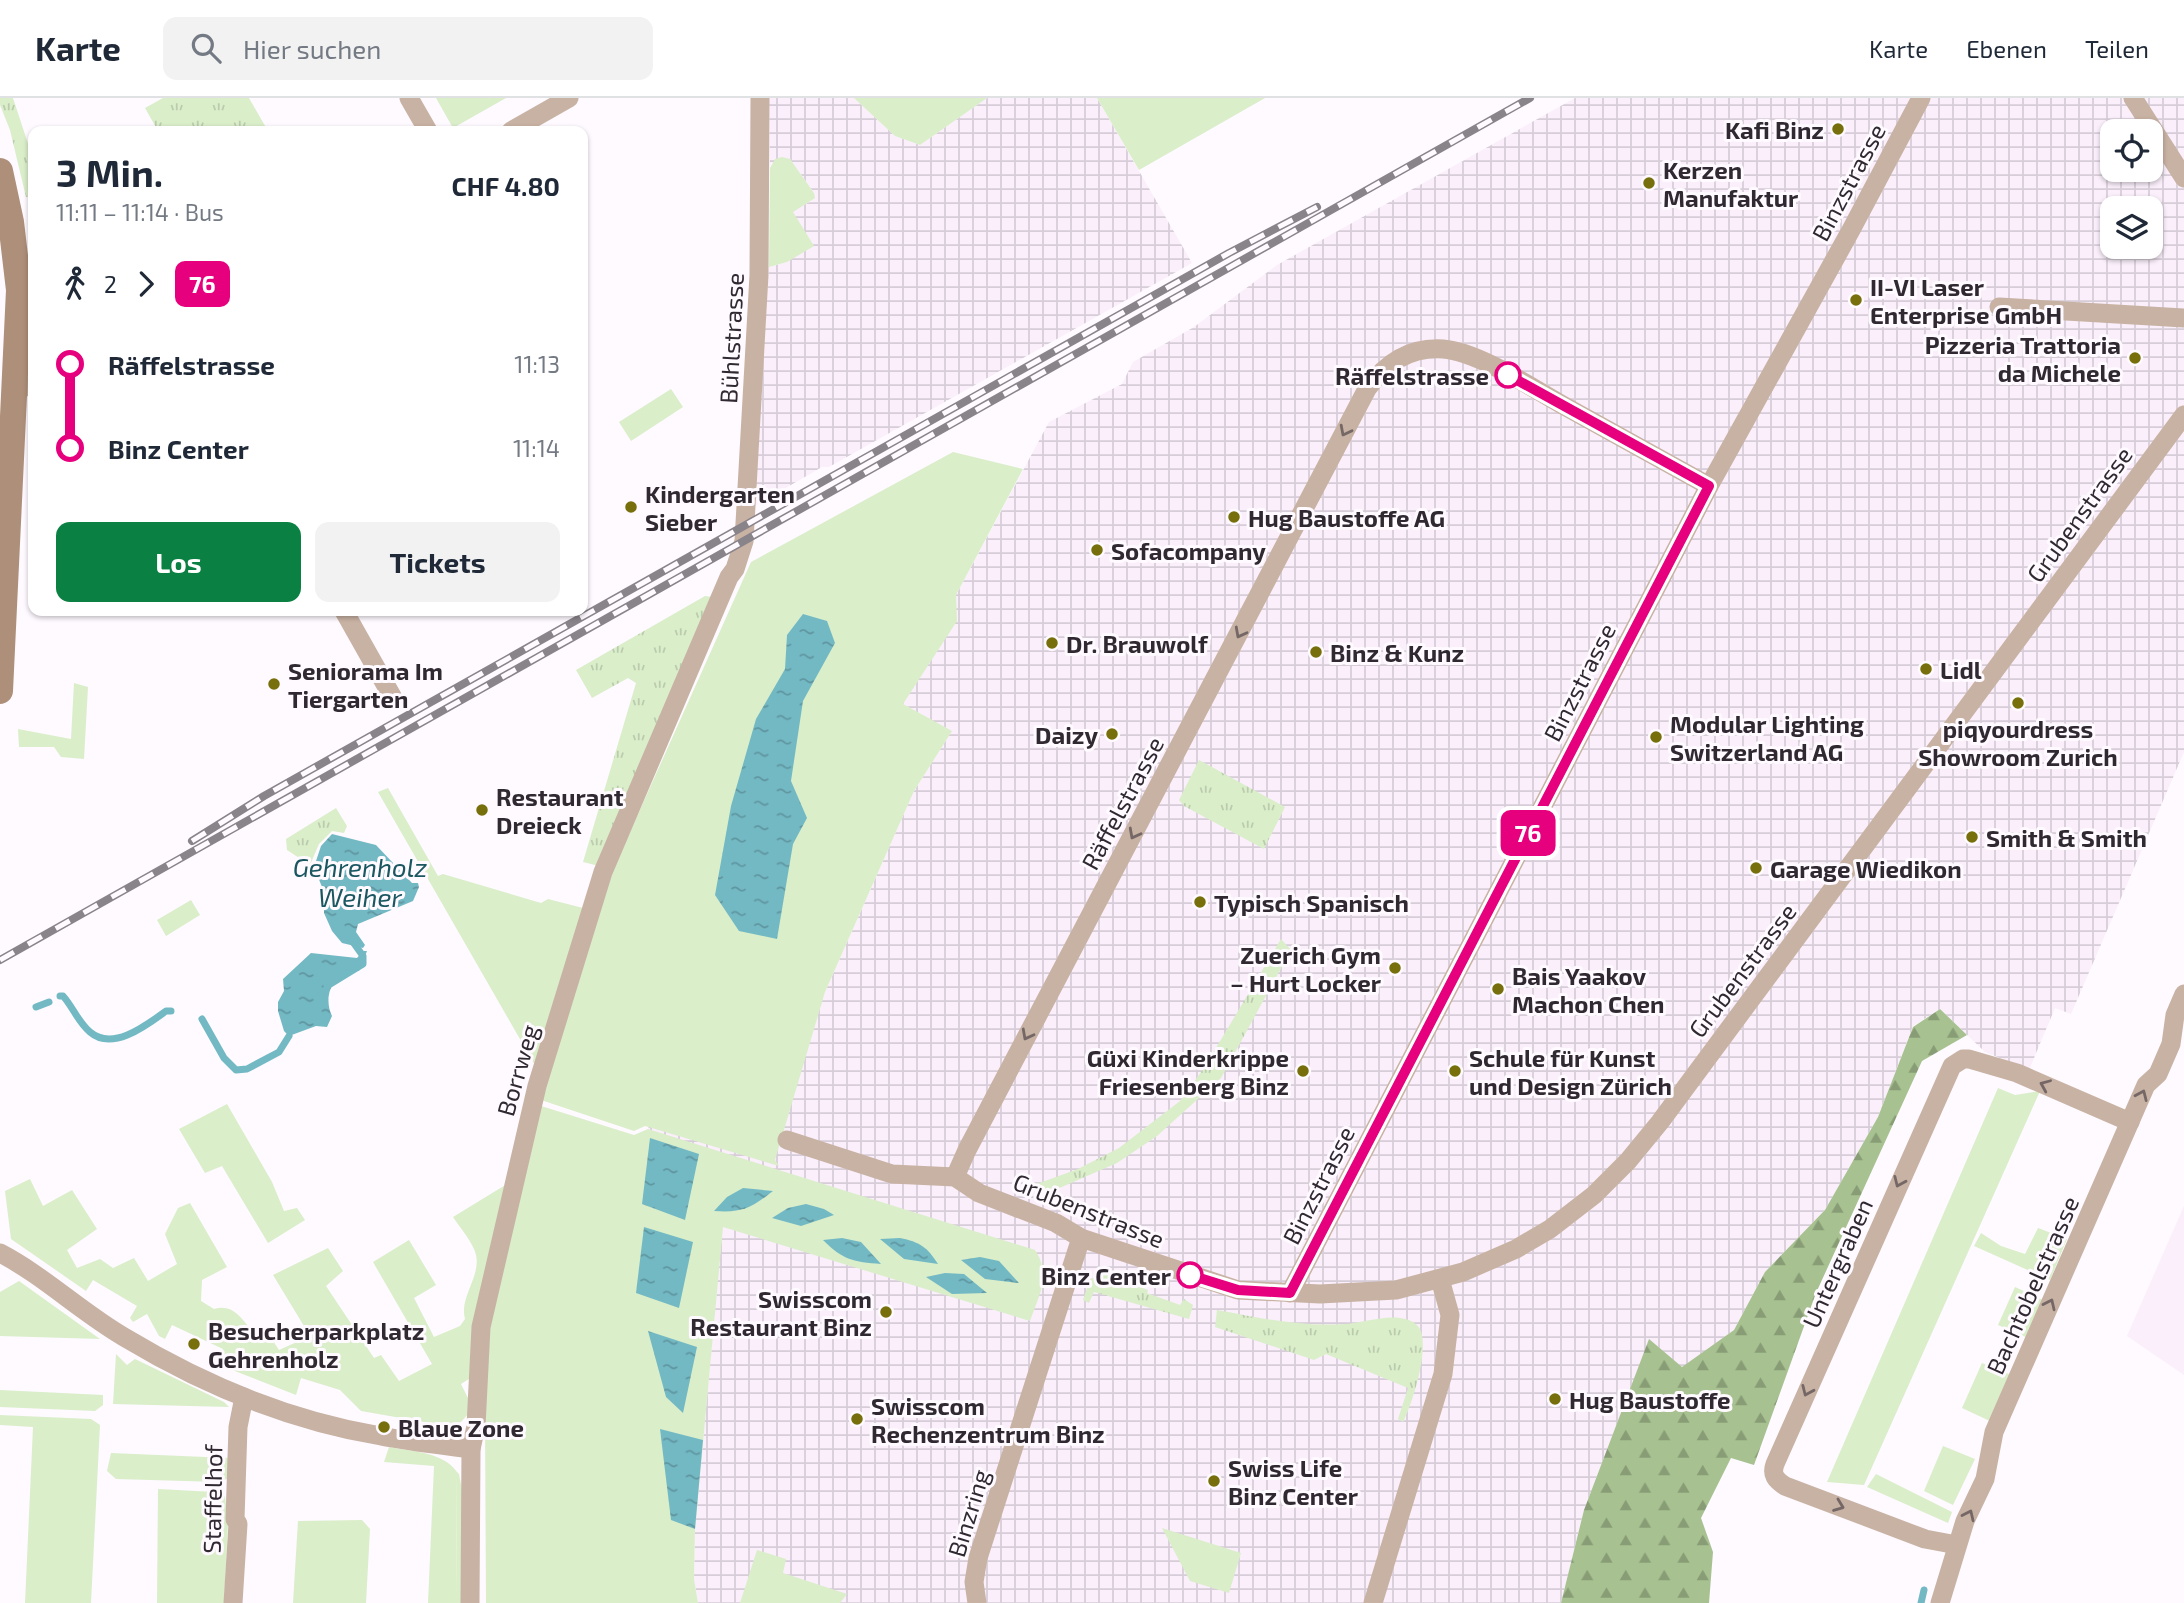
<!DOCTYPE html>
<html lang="de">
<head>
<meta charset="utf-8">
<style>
	:root { --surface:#fff; --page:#f2f2f3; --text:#1f2937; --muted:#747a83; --line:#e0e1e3; --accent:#0b8043 }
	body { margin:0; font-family:"Exo 2",sans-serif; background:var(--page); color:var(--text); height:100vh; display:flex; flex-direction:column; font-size:26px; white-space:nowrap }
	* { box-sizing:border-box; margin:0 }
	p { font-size:23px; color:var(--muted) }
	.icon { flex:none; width:38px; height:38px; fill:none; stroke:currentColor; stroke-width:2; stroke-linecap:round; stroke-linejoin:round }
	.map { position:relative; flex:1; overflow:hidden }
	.sheet { position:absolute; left:28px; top:28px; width:560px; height:490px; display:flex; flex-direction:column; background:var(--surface); border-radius:14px; box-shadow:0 2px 5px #0004 }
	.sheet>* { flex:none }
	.badge { padding:0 14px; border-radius:10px; font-size:24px; line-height:46px }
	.buttons { position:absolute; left:2100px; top:21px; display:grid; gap:14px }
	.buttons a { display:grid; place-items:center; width:63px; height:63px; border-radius:14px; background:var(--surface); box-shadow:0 2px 5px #0004; font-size:35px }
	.map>.badge { position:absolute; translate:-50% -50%; box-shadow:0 0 0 4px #fff }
	.legs { display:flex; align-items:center; gap:10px; height:77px; padding:0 28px; font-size:23px }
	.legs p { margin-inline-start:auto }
	.overview { display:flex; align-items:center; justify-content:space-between; height:119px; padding:0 28px }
	h1 { font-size:38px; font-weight:700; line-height:52px }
	.primary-button { display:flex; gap:14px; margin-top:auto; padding:14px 28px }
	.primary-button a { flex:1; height:80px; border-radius:14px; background:var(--accent); color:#fff; font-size:28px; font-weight:700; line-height:80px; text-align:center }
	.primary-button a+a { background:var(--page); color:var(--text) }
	ul { padding:0 28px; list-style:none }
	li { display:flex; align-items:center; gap:24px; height:84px; font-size:26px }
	li i { display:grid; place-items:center; width:10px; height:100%; margin:0 9px; background:currentColor }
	li i::after { content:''; width:18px; height:18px; margin:-9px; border:5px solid; border-radius:50%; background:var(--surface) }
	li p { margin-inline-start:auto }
	li:first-child i { background:linear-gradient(#0000 50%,currentColor 0) }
	li:last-child i { background:linear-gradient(currentColor 50%,#0000 0) }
	header { display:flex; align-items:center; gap:42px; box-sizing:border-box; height:98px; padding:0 35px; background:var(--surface); border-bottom:2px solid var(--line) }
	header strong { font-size:33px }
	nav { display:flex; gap:38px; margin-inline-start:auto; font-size:24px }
	.search { width:490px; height:63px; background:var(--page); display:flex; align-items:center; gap:18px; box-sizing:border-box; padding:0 24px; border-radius:14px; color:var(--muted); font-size:26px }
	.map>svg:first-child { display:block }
</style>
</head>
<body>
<header>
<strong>Karte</strong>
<div class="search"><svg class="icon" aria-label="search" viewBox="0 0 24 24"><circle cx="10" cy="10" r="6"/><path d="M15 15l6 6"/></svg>Hier suchen</div>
<nav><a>Karte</a><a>Ebenen</a><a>Teilen</a></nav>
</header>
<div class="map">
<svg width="2184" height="1505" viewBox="0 0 2184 1505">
	<defs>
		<pattern id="industrial-grid" width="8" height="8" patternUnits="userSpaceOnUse" patternTransform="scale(1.75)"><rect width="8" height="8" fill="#faeffb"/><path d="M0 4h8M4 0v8" fill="none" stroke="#d7cdd8"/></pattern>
		<pattern id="grass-tufts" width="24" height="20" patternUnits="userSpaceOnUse" patternTransform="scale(1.75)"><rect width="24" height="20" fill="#daeeca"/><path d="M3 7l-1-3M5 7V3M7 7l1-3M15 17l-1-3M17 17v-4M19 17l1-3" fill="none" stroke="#bbccae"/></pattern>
		<pattern id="forest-firs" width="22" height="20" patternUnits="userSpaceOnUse" patternTransform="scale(1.75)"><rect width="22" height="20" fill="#a7c190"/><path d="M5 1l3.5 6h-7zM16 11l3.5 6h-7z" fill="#889d76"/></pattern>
		<pattern id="water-ripples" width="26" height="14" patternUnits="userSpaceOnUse" patternTransform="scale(1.75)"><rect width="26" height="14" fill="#73b9c4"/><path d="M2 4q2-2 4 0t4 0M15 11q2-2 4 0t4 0" fill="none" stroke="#5f96a0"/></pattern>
	</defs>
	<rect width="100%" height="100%" fill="#fefaff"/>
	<g fill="url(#industrial-grid)" fill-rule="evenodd">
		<polygon points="769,0 854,0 895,38 920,47 987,0 1097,0 1192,165 829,369 822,369 753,409 769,169 787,164 793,113 811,103 814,95 790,61 771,65 770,70"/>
		<path d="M 1575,0 L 2184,0 L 2184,654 L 2071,916 L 2055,910 L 2029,972 L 1985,954 L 1940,911 L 1913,928 L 1878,1019 L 1825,1112 L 1765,1174 L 1734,1232 L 1682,1270 L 1649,1242 L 1584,1412 L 1561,1505 L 698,1505 L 694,1481 L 695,1431 L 729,1059 L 648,1031 L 657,1006 L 776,1044 L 825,894 L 914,693 L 951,634 L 903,606 L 956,497 L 1049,324 L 1122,286 L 1133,264 L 1194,229 L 1277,167 ZM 2112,33 L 2151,33 L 2151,72 L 2112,72 ZM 2112,110 L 2151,110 L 2151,149 L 2112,149 Z"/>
	</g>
	<polygon fill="#faeffb" points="2184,1108 2184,1277 2127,1238"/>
	<g fill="url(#grass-tufts)">
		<polygon points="0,0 13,0 33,61 33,100 26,99 10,32 0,7"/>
		<polygon points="163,0 249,0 268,33 158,33 145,10"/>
		<polygon points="705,498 713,499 599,768 583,764 636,585 628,580 592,600 576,572"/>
		<polygon points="1199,662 1285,709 1264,751 1184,708 1179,702"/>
		<polygon points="336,710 347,728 344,735 332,733 319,746 310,767 287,752 286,741"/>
		<polygon points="1281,841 1291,852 1221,980 1157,1038 1117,1065 1041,1098 1031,1088 1078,1071 1119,1050 1180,1003 1204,970"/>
		<polygon points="1105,1176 1148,1192 1147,1195 1180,1207 1184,1201 1193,1207 1189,1221 1094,1194 1089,1205 1083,1202 1090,1181"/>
		<path d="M 1217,1212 C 1260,1220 1301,1229 1344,1226 C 1365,1225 1400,1211 1417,1227 C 1433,1242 1412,1307 1403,1324 L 1398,1321 L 1408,1290 L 1326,1256 L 1314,1262 L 1215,1229 Z"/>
		<polygon points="457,1374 459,1376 463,1397 462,1505 456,1505"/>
	</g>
	<polygon fill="url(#forest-firs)" points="1940,911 1967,937 1922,963 1816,1195 1754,1367 1731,1360 1701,1420 1713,1454 1709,1505 1561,1505 1584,1412 1649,1241 1682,1269 1734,1232 1765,1174 1825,1112 1878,1019 1913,929"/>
	<g fill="#daeeca">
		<polygon points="436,0 506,0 453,30"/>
		<polygon points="854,0 987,0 920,47 895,38"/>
		<polygon points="1097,0 1265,0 1139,72"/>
		<polygon points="782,59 790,61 814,95 815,100 793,114 814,148 787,164 769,169 770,70 775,61"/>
		<polygon points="671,291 683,309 631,343 619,324"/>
		<polygon points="953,354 1023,371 956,497 957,523 903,606 952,633 914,693 825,894 775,1062 779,1068 645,1028 634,1033 535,1000 604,792 751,464"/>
		<polygon points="74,585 88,589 84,661 61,659 54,649 19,649 18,631 71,641"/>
		<polygon points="388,690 438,778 443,776 541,805 548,801 583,810 536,969 378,694"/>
		<polygon points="191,802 200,817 166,838 157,822"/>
		<polygon points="1998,990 2015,997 2040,993 1864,1387 1827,1384"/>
		<polygon points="227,1006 272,1084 284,1113 297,1110 305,1122 268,1145 222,1068 205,1075 179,1031"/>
		<path d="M 538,1007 L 634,1037 L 648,1031 L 1035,1152 C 1052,1178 1039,1196 1030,1223 L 723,1129 L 695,1431 L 694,1481 L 698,1505 L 486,1505 L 485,1320 L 490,1227 Z"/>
		<path d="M 30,1081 L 43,1108 L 72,1092 L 97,1131 L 67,1152 L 77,1170 L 100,1161 L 113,1170 L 134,1160 L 148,1183 L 177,1166 L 165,1136 L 178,1110 L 190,1105 L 227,1169 L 202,1182 L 201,1203 L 214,1211 C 232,1206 240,1218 251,1232 L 263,1228 L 279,1252 L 299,1243 L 307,1233 L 273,1177 L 328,1150 L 343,1173 L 326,1188 L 374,1260 L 381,1257 L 399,1283 L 432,1266 L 373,1164 L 409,1142 L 436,1187 L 414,1200 L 434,1239 L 460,1228 L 465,1221 C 459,1199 481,1179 476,1157 C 473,1144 460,1130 453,1119 L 507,1086 L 472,1279 L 461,1286 L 468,1300 L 469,1315 L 461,1324 L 447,1328 L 361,1313 L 340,1292 L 301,1280 L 296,1297 L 217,1266 L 223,1251 L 172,1227 L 165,1241 L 159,1238 L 147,1216 L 133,1224 L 130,1220 L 137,1208 L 93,1182 L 86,1193 L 11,1141 L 5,1093 Z"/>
		<polygon points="2038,1130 2067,1141 2050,1182 1974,1148 1981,1135 2001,1148 2025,1156"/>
		<polygon points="19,1183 100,1241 0,1238 0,1194"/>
		<polygon points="2015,1189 2043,1202 2028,1240 1998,1227"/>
		<polygon points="116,1256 127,1267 135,1261 224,1304 229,1309 113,1306"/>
		<polygon points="1982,1265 2014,1278 1992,1324 1962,1310"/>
		<polygon points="0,1292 103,1297 103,1307 95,1313 0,1309"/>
		<polygon points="0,1317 91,1321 100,1327 91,1505 25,1505 33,1329 0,1327"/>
		<polygon points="1943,1348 1975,1361 1953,1407 1924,1393"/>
		<path d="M 389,1349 C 412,1354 442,1353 457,1374 L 456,1505 L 428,1505 L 434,1368 L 384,1364 Z"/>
		<polygon points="111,1355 229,1360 229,1380 219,1384 116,1381 107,1373"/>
		<polygon points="1876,1376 1952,1414 1948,1425 1867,1389"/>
		<polygon points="158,1391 215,1394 225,1398 228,1426 224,1505 157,1505"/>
		<polygon points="362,1422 370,1431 366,1505 293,1505 298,1423"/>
		<polygon points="1162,1430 1241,1455 1229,1495 1190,1483"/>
		<polygon points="757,1452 786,1461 783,1475 847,1496 840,1505 740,1505"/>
	</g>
	<g fill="url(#water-ripples)">
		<polygon points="803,516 827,523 835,545 803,603 791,683 807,720 793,746 777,841 739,833 715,797 731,708 756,621 785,571 787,537"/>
		<polygon points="332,736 376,747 412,785 418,785 419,789 413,803 358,826 356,834 365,847 363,850 342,845 332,833 324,815 324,794 314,769 321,748"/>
		<path d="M 363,853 L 367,853 L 359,873 C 334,872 322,897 332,918 L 327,929 L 316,928 L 289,938 L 284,933 L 278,913 L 278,904 L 284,893 L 283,881 L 311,855 L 357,860 Z"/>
		<polygon points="650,1040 699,1056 685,1122 642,1106"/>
		<path d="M 743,1090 L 773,1093 C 751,1110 743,1115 714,1113 L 727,1099 Z"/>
		<polygon points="806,1106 824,1111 834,1117 801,1128 772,1120 788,1110"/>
		<polygon points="644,1129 693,1144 679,1210 636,1195"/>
		<path d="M 842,1140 L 861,1144 L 881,1166 C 853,1164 843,1162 823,1142 Z"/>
		<path d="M 900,1140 C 920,1144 927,1149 938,1166 L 904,1161 L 880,1141 Z"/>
		<polygon points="980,1159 999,1163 1019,1185 985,1181 961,1162"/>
		<polygon points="945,1175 964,1176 987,1195 952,1196 926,1179"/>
		<polygon points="648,1233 697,1249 683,1315 666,1299"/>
		<polygon points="660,1331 703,1342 695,1431 671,1422"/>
	</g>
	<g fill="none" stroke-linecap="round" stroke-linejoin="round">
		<g stroke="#73b9c4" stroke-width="7">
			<polyline points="327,888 363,866 363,858 353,844"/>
			<path d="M 60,898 L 63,898 C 73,909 78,924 90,934 C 113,954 148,926 166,913 L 171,913"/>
			<polyline points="36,909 49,904"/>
			<polyline points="202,921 224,960 236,972 247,971 279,954 289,938"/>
			<polyline points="1921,1505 1924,1492"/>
		</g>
		<g stroke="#c8b2a4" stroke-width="19">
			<polyline points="409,0 428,33"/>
			<polyline points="2133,0 2184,80"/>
			<polyline points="511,33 569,0"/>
			<polyline points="1999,209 2184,220"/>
			<polyline points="16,288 33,289"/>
			<polyline points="344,513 393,600"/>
			<polyline points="787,1042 892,1076 955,1079 979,1095 1056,1125 1081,1140 1238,1192 1320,1196 1396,1192 1463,1174 1516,1151 1550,1131 1594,1097 1628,1063 1660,1024 2184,317"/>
			<path d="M 955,1079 L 967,1052 L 1367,291 C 1386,265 1409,249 1443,251 C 1480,254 1535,292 1568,310 C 1615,336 1662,362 1709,388"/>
			<path d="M 0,1155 C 44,1178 81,1214 124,1239 C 202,1286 291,1323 381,1338 C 411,1344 441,1347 471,1351"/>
			<polyline points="1290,1195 1709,388 1851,132 1921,0"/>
			<path d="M 1957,1447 L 1925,1441 L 1785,1388 C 1776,1382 1771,1377 1775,1366 L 1952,968 L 1963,961 L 1969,961 L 2017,975 L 2130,1024"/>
			<polyline points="233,1505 238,1426 235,1421 238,1329 244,1299"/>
			<polyline points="470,1505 471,1351 476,1328 481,1229 537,988 603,774 729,479 735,471 744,443 759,177 760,0"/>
			<polyline points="977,1505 974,1484 978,1460 1081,1140"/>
			<polyline points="1373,1505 1443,1276 1450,1217 1440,1181"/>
			<polyline points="1940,1505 1965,1423 1985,1381 1994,1334 2146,987 2158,976 2171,946 2175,917 2184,896"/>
		</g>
		<polyline stroke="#ae8f79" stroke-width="26" points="0,73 11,124 19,192 0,593"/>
		<defs>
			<g id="rail">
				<polyline points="192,743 264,698 1229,155 1317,109"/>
				<polyline points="0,862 1530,0"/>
			</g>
		</defs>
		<use href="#rail" stroke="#89838a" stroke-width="8"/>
		<use href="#rail" stroke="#fefaff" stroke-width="5" stroke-dasharray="16" stroke-linecap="butt"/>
	</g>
	<defs><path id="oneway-chevron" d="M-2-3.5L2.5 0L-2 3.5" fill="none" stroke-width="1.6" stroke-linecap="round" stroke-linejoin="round" transform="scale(1.75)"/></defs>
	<g stroke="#746765">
		<use href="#oneway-chevron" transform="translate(1345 333) rotate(117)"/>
		<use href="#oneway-chevron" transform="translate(1240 535) rotate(118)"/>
		<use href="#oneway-chevron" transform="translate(1134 736) rotate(118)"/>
		<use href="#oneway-chevron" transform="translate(1027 937) rotate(118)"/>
		<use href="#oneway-chevron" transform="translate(2045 987) rotate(-157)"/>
		<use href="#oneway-chevron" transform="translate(2142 997) rotate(-66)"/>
		<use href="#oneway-chevron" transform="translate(1899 1084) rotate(114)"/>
		<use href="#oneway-chevron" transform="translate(2050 1206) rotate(-65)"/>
		<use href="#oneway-chevron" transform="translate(1807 1293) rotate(114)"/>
		<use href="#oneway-chevron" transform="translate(1839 1408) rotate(21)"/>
		<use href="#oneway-chevron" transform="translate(1969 1417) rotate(-65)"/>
	</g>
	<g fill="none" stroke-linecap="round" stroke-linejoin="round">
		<defs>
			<polyline id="line-1" points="1190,1177 1238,1192 1290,1195 1709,388 1508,277"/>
		</defs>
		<use href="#line-1" stroke="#fff" stroke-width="16"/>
		<use href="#line-1" stroke="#e6007e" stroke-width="10"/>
	</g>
	<g fill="#776e0c" stroke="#fefaff" stroke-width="2.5">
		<circle cx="1838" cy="31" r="7"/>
		<circle cx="1649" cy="85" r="7"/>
		<circle cx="1856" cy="202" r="7"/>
		<circle cx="2135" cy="260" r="7"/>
		<circle cx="631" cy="409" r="7"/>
		<circle cx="1234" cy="419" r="7"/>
		<circle cx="1097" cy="452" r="7"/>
		<circle cx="1052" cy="545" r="7"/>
		<circle cx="1316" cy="554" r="7"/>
		<circle cx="1926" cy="571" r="7"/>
		<circle cx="274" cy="586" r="7"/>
		<circle cx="2018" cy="605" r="7"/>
		<circle cx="1112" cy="636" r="7"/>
		<circle cx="1656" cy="639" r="7"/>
		<circle cx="482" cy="712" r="7"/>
		<circle cx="1972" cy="739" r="7"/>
		<circle cx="1756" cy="770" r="7"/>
		<circle cx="1200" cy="804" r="7"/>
		<circle cx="1395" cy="870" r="7"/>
		<circle cx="1498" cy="891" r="7"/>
		<circle cx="1303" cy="973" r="7"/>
		<circle cx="1455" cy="973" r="7"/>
		<circle cx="886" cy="1214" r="7"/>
		<circle cx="194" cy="1246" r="7"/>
		<circle cx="1555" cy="1301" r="7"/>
		<circle cx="857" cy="1321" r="7"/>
		<circle cx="384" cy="1329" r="7"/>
		<circle cx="1214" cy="1383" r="7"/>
	</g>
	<g fill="#fff" stroke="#e6007e" stroke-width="3.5">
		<circle cx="1508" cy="277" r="12"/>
		<circle cx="1190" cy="1177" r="12"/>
	</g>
	<g text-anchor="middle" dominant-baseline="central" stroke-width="6" stroke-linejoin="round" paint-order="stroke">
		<g font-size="24" font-weight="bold" fill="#302932" stroke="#fefaff" text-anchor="start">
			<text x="1824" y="31" text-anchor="end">Kafi Binz</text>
			<text x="1663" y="71">Kerzen<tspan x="1663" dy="28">Manufaktur</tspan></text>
			<text x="1870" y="188">II-VI Laser<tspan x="1870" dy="28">Enterprise GmbH</tspan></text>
			<text x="2121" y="246" text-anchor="end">Pizzeria Trattoria<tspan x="2121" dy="28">da Michele</tspan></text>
			<text x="645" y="395">Kindergarten<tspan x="645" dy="28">Sieber</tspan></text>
			<text x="1248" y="419">Hug Baustoffe AG</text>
			<text x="1111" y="452">Sofacompany</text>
			<text x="1066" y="545">Dr. Brauwolf</text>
			<text x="1330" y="554">Binz &amp; Kunz</text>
			<text x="1940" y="571">Lidl</text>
			<text x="288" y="572">Seniorama Im<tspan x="288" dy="28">Tiergarten</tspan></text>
			<text x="1670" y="625">Modular Lighting<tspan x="1670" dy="28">Switzerland AG</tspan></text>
			<text x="2018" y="630" text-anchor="middle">piqyourdress<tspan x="2018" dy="28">Showroom Zurich</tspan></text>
			<text x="1098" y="636" text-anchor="end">Daizy</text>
			<text x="496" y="698">Restaurant<tspan x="496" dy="28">Dreieck</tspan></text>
			<text x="1986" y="739">Smith &amp; Smith</text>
			<text x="1770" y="770">Garage Wiedikon</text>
			<text x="1214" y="804">Typisch Spanisch</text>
			<text x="1381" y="856" text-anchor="end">Zuerich Gym<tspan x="1381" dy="28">– Hurt Locker</tspan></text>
			<text x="1512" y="877">Bais Yaakov<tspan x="1512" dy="28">Machon Chen</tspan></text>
			<text x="1289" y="959" text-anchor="end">Güxi Kinderkrippe<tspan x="1289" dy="28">Friesenberg Binz</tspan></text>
			<text x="1469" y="959">Schule für Kunst<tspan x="1469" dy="28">und Design Zürich</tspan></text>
			<text x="872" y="1200" text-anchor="end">Swisscom<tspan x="872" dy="28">Restaurant Binz</tspan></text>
			<text x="208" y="1232">Besucherparkplatz<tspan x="208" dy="28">Gehrenholz</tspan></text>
			<text x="1569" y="1301">Hug Baustoffe</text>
			<text x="871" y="1307">Swisscom<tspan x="871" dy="28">Rechenzentrum Binz</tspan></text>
			<text x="398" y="1329">Blaue Zone</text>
			<text x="1228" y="1369">Swiss Life<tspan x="1228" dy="28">Binz Center</tspan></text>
		</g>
		<g font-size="24" fill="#302932" stroke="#fefaff">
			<text transform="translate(1848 84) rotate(-62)">Binzstrasse</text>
			<text transform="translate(731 240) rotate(-87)">Bühlstrasse</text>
			<text transform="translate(2079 416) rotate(-54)">Grubenstrasse</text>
			<text transform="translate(1579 584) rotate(-63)">Binzstrasse</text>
			<text transform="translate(1122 705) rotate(-62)">Räffelstrasse</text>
			<text transform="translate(1742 872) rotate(-53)">Grubenstrasse</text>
			<text transform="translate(517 972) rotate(-74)">Borrweg</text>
			<text transform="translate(1318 1087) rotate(-63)">Binzstrasse</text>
			<text transform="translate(1089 1112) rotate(22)">Grubenstrasse</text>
			<text transform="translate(1837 1165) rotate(-66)">Untergraben</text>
			<text transform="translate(2032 1187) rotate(-66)">Bachtobelstrasse</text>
			<text transform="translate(212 1401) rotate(-89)">Staffelhof</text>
			<text transform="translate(968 1415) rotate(-73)">Binzring</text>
		</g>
		<g font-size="24" font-weight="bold" fill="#302932" stroke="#fefaff" text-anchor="end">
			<text x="1489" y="277">Räffelstrasse</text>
			<text x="1171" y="1177">Binz Center</text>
		</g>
		<g font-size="26" font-style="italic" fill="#1b5760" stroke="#fefaff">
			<text x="360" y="768">Gehrenholz<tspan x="360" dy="30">Weiher</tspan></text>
		</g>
	</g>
</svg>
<div class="buttons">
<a><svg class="icon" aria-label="locate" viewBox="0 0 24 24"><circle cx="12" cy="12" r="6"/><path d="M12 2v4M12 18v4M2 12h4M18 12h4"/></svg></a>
<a><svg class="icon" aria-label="layers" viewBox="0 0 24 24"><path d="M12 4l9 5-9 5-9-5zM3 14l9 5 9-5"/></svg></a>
</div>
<b class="badge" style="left:1528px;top:735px;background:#e6007e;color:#fff">76</b>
<section class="sheet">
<div class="overview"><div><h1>3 Min.</h1><p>11:11 – 11:14 · Bus</p></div><b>CHF 4.80</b></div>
<div class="legs"><svg class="icon" aria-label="walk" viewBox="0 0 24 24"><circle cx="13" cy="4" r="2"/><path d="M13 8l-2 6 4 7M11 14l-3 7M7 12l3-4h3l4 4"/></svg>2<svg class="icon" aria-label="forward" viewBox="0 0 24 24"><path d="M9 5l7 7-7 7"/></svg><b class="badge" style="background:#e6007e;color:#fff">76</b></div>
<ul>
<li><i style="color:#e6007e"></i><b>Räffelstrasse</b><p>11:13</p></li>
<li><i style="color:#e6007e"></i><b>Binz Center</b><p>11:14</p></li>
</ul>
<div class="primary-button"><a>Los</a><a>Tickets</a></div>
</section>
</div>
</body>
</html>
